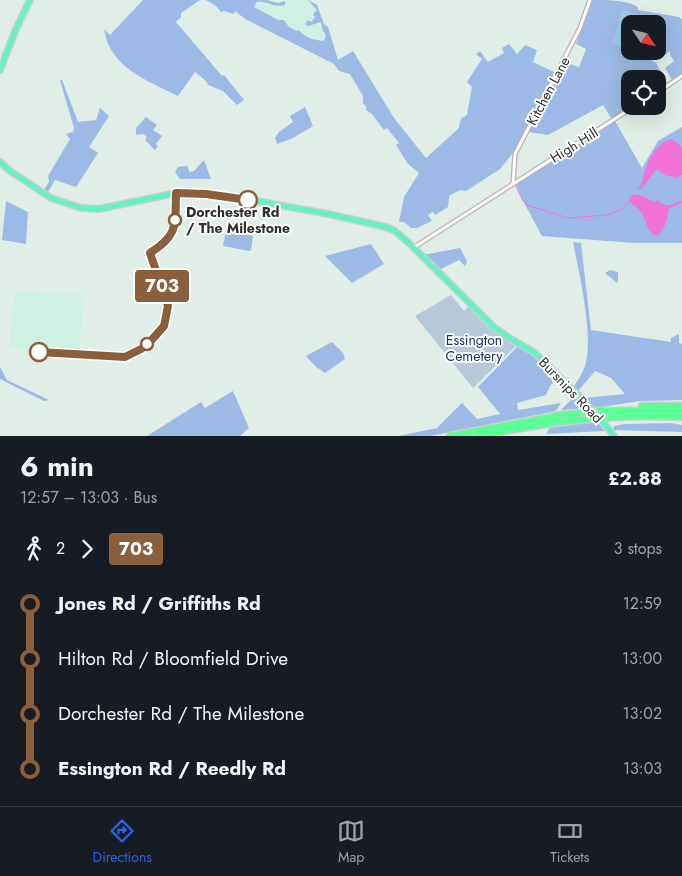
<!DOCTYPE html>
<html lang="en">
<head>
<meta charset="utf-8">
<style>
	:root { --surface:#171b24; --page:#242831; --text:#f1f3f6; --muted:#9ea1a6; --line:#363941; --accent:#2563eb }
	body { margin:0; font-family:Jost,sans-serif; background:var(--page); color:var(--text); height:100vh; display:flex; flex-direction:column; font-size:19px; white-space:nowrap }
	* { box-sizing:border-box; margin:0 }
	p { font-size:16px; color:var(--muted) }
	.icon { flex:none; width:28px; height:28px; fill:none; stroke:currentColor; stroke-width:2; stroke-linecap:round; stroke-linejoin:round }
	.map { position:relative; height:436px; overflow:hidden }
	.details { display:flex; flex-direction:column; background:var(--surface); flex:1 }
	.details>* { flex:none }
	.badge { padding:0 10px; border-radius:4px; font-size:18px; line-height:32px }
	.needle { width:32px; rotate:125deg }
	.controls { position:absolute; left:621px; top:15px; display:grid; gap:10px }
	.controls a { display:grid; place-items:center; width:45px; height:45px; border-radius:10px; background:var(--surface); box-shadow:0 5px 20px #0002; font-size:25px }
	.map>.badge { position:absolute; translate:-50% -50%; box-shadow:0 0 0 2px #fff }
	.legs { display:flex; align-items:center; gap:8px; height:55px; padding:0 20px; font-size:16px }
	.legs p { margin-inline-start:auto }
	.head { display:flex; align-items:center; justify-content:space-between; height:85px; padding:0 20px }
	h1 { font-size:28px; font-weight:700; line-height:38px }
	ul { padding:0 20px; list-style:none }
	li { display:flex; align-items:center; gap:18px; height:55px; font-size:19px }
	li i { display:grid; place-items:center; width:8px; height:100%; margin:0 6px; background:currentColor }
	li i::after { content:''; width:12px; height:12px; margin:-6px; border:4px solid; border-radius:50%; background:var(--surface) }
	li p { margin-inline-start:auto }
	li:first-child i { background:linear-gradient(#0000 50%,currentColor 0) }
	li:last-child i { background:linear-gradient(currentColor 50%,#0000 0) }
	.tab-bar { display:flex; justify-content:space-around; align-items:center; height:70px; border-top:1px solid var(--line); background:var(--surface); font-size:14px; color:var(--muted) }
	.tab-bar a { display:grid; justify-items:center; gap:2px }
	.tab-bar .selected { color:var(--accent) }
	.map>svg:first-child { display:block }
</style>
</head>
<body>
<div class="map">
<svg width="682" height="436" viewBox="0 0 682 436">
	<rect width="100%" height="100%" fill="#e0eee7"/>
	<g fill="#cff0e3">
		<polygon points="250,0 267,0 278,3 287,0 310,0 319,9 332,47 328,50 248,9"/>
		<polygon points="18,291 81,295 84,298 79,349 76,352 9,348 14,295"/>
	</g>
	<g fill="#9cbae5" fill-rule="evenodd">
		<path d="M 143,0 L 200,0 L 181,13 L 181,17 L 176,22 L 222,76 L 224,75 L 244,100 L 237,105 L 223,91 L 208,85 L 207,82 L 195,72 L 178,96 C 148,81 109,67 104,29 L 110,35 Z"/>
		<path d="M 206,0 L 267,0 L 278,3 L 285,1 L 285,5 C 273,8 267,0 257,2 L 254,7 L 278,20 L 284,20 L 289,27 L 297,31 L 299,30 C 305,38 314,40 324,41 L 326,35 L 323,31 L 321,22 L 308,26 L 305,24 L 308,20 L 311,22 L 315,17 L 313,14 L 317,10 L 308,0 L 317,5 L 324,24 L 328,27 L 338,60 L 353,51 L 394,118 L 426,158 L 459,128 C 460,121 460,118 467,115 L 472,87 L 467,82 L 482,59 L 476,54 L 480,51 L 488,62 L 504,53 L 502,48 L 509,44 L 517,54 L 525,45 L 537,50 L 533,62 L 556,73 L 513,153 L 500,169 L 466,191 L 460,190 L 449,196 L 448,207 L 435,215 L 433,212 L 428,215 L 432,221 L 417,228 L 411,228 L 404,222 L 399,222 L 404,197 L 419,173 L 408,164 L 396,145 L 399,143 L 387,128 L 384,130 L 372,114 L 365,109 L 367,108 L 363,103 L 363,96 L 350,74 L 339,71 L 334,64 L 245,19 L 235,11 L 234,14 L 224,11 L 221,12 L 216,6 Z"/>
		<path d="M 592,0 C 606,0 628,0 638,7 L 638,10 L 679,17 L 682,19 L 682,74 L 672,80 L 665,68 L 674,61 L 670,55 L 670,51 L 660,58 L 644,55 L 656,63 L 667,83 L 658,89 L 658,79 L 630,79 L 631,106 L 612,119 L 603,105 L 548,135 L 529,132 L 566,63 L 579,67 L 586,49 L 576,44 ZM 630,24 L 658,24 L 658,51 L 630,51 Z"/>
		<polygon points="60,80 62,80 78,122 96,120 100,108 109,116 89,147 98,153 76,187 55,180 47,194 43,191 49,182 48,176 70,139 66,134 73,132 74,128"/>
		<polygon points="305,107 313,126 293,138 277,144 275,138 279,132 293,122 290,116"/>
		<polygon points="146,117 157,125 153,130 162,136 156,144 158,146 155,150 145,140 147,137 143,134 136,135 136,128"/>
		<polygon points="615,121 642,168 658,141 682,127 682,243 634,243 542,236 523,201 516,184"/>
		<polygon points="204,160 211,179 180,179 175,172 178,167 187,166 190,172 194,171"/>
		<polygon points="6,201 28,212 26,244 2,240"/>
		<polygon points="226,230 253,236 251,250 249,251 223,246"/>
		<path d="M 573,242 L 581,243 L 591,330 L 671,342 L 671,338 L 679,334 L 679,343 L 682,344 L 682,400 L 640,401 L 595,408 L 585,398 L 625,394 L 611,378 L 595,371 L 578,391 L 574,386 C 579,380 584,370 586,362 C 593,332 579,273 573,242 Z"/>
		<polygon points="371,244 384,264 352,283 325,256"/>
		<polygon points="460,248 467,261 465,266 459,260 441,269 423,255"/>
		<polygon points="610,270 618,272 618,280 617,283 605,273"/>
		<polygon points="332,342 343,353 345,359 325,373 316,367 306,356"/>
		<polygon points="519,345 535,354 558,376 550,386 546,395 517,403 518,410 561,403 556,411 430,436 398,436 437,428 462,403 477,419 500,414 478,387"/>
		<polygon points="0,367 7,380 49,400 44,401 0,379"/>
		<polygon points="233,391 249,428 240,436 147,436 201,402 205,408"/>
		<polygon points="578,398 584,408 561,410 572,399"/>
		<polygon points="597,422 605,431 546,434 551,426"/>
		<polygon points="671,423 682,425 682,432 613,430 614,426 625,424"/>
	</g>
	<polygon fill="#b7c9d9" points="451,295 464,311 470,305 490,327 516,344 516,346 473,388 415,316"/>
	<g fill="#98ceec">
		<polygon points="622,10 644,16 642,24 630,24 630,49 612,43"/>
		<polygon points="645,15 667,22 657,56 641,51 658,51 658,24 643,24"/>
	</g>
	<g fill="#f172d8">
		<path d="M 672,139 L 682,147 L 682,175 L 676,178 L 665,175 L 657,169 L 641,189 L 637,188 L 642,184 C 644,168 654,142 672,139 Z"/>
		<path d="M 633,194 L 643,196 L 654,202 L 658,200 C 668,209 670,204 682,201 L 682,203 L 669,208 C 667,218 666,229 657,236 C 646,232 647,222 642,213 C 639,208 634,206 630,202 L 630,198 Z"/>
	</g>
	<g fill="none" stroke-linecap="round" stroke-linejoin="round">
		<polyline stroke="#f172d8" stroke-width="1" points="515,184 522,199 527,205 568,218 606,215 623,209 629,201"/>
		<defs>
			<g id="tertiary">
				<polyline points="658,92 682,76"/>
				<polyline points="513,184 515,154 580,28 590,0"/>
				<polyline points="413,248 635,106"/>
			</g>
			<g id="primary">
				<polyline points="0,70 16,29 30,0"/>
				<polyline points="0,162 10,171 51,198 81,208 99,209 176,193 206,194 251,200 328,214 386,227 395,231 409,243 495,328 511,339 535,353 586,403"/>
				<polyline points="606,426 614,436"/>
			</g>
			<g id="motorway">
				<polyline points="642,406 682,406"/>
				<polyline points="450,436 562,415 598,411 682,411"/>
				<path d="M 479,436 C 546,422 613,413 682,417"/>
			</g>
		</defs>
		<use href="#tertiary" stroke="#bdb0b3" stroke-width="5.5"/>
		<use href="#primary" stroke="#cdcdcd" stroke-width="8"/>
		<use href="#motorway" stroke="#cdcdcd" stroke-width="9"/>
		<use href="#tertiary" stroke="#fff" stroke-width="3"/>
		<use href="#primary" stroke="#60f3c6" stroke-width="5"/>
		<use href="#motorway" stroke="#5aff96" stroke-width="6"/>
		<defs>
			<polyline id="primary-bridge" points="586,403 606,426"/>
		</defs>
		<use href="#primary-bridge" stroke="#cdcdcd" stroke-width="8" stroke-linecap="butt"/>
		<use href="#primary-bridge" stroke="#60f3c6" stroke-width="5"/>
	</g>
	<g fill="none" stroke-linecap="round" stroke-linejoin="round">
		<defs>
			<path id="line-1" d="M 39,352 L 125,357 L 141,349 L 148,344 L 164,326 L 168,306 L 150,253 C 179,235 175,224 176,193 L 206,194 L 248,200"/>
		</defs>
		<use href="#line-1" stroke="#fff" stroke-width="11"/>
		<use href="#line-1" stroke="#8b5e3c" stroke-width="8"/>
	</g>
	<g fill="#fff" stroke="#8b5e3c" stroke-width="2.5">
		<circle cx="248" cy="200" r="9"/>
		<circle cx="175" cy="220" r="6"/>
		<circle cx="147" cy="344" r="6"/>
		<circle cx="39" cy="352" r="9"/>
	</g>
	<g text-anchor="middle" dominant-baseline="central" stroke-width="4" stroke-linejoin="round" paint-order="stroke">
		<g font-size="14" fill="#2d2d2d" stroke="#fff">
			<text transform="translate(548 91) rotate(-62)">Kitchen Lane</text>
			<text transform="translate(574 145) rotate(-32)">High Hill</text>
			<text transform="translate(571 390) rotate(46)">Bursnips Road</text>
		</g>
		<g font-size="14" font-weight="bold" fill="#2d2d2d" stroke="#fff" text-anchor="start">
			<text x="186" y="212">Dorchester Rd<tspan x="186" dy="16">/ The Milestone</tspan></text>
		</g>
		<g font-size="14" fill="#1a316d" stroke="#fff">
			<text x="474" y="340">Essington<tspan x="474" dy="16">Cemetery</tspan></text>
		</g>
	</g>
</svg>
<div class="controls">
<a><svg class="needle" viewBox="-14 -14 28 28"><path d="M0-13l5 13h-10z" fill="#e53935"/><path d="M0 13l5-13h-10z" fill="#9ea1a6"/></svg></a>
<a><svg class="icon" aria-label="locate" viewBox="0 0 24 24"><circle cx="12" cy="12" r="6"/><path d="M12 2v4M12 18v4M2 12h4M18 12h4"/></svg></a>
</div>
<b class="badge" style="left:162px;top:286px;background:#8b5e3c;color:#fff">703</b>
</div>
<section class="details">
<div class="head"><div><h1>6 min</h1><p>12:57 – 13:03 · Bus</p></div><b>£2.88</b></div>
<div class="legs"><svg class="icon" aria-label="walk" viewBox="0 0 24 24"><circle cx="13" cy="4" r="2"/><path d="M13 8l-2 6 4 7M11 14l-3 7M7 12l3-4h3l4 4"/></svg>2<svg class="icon" aria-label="forward" viewBox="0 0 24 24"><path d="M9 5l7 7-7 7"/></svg><b class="badge" style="background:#8b5e3c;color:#fff">703</b><p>3 stops</p></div>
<ul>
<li><i style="color:#8b5e3c"></i><b>Jones Rd / Griffiths Rd</b><p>12:59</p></li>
<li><i style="color:#8b5e3c"></i><span>Hilton Rd / Bloomfield Drive</span><p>13:00</p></li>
<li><i style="color:#8b5e3c"></i><span>Dorchester Rd / The Milestone</span><p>13:02</p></li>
<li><i style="color:#8b5e3c"></i><b>Essington Rd / Reedly Rd</b><p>13:03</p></li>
</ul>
</section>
<nav class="tab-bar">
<a class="selected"><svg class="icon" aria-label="directions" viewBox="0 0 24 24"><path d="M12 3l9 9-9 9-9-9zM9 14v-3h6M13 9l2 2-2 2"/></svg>Directions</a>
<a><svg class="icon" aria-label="map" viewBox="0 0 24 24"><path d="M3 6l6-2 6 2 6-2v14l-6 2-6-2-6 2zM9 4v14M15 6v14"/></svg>Map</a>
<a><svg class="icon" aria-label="tickets" viewBox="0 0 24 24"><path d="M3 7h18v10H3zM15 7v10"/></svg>Tickets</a>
</nav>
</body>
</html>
